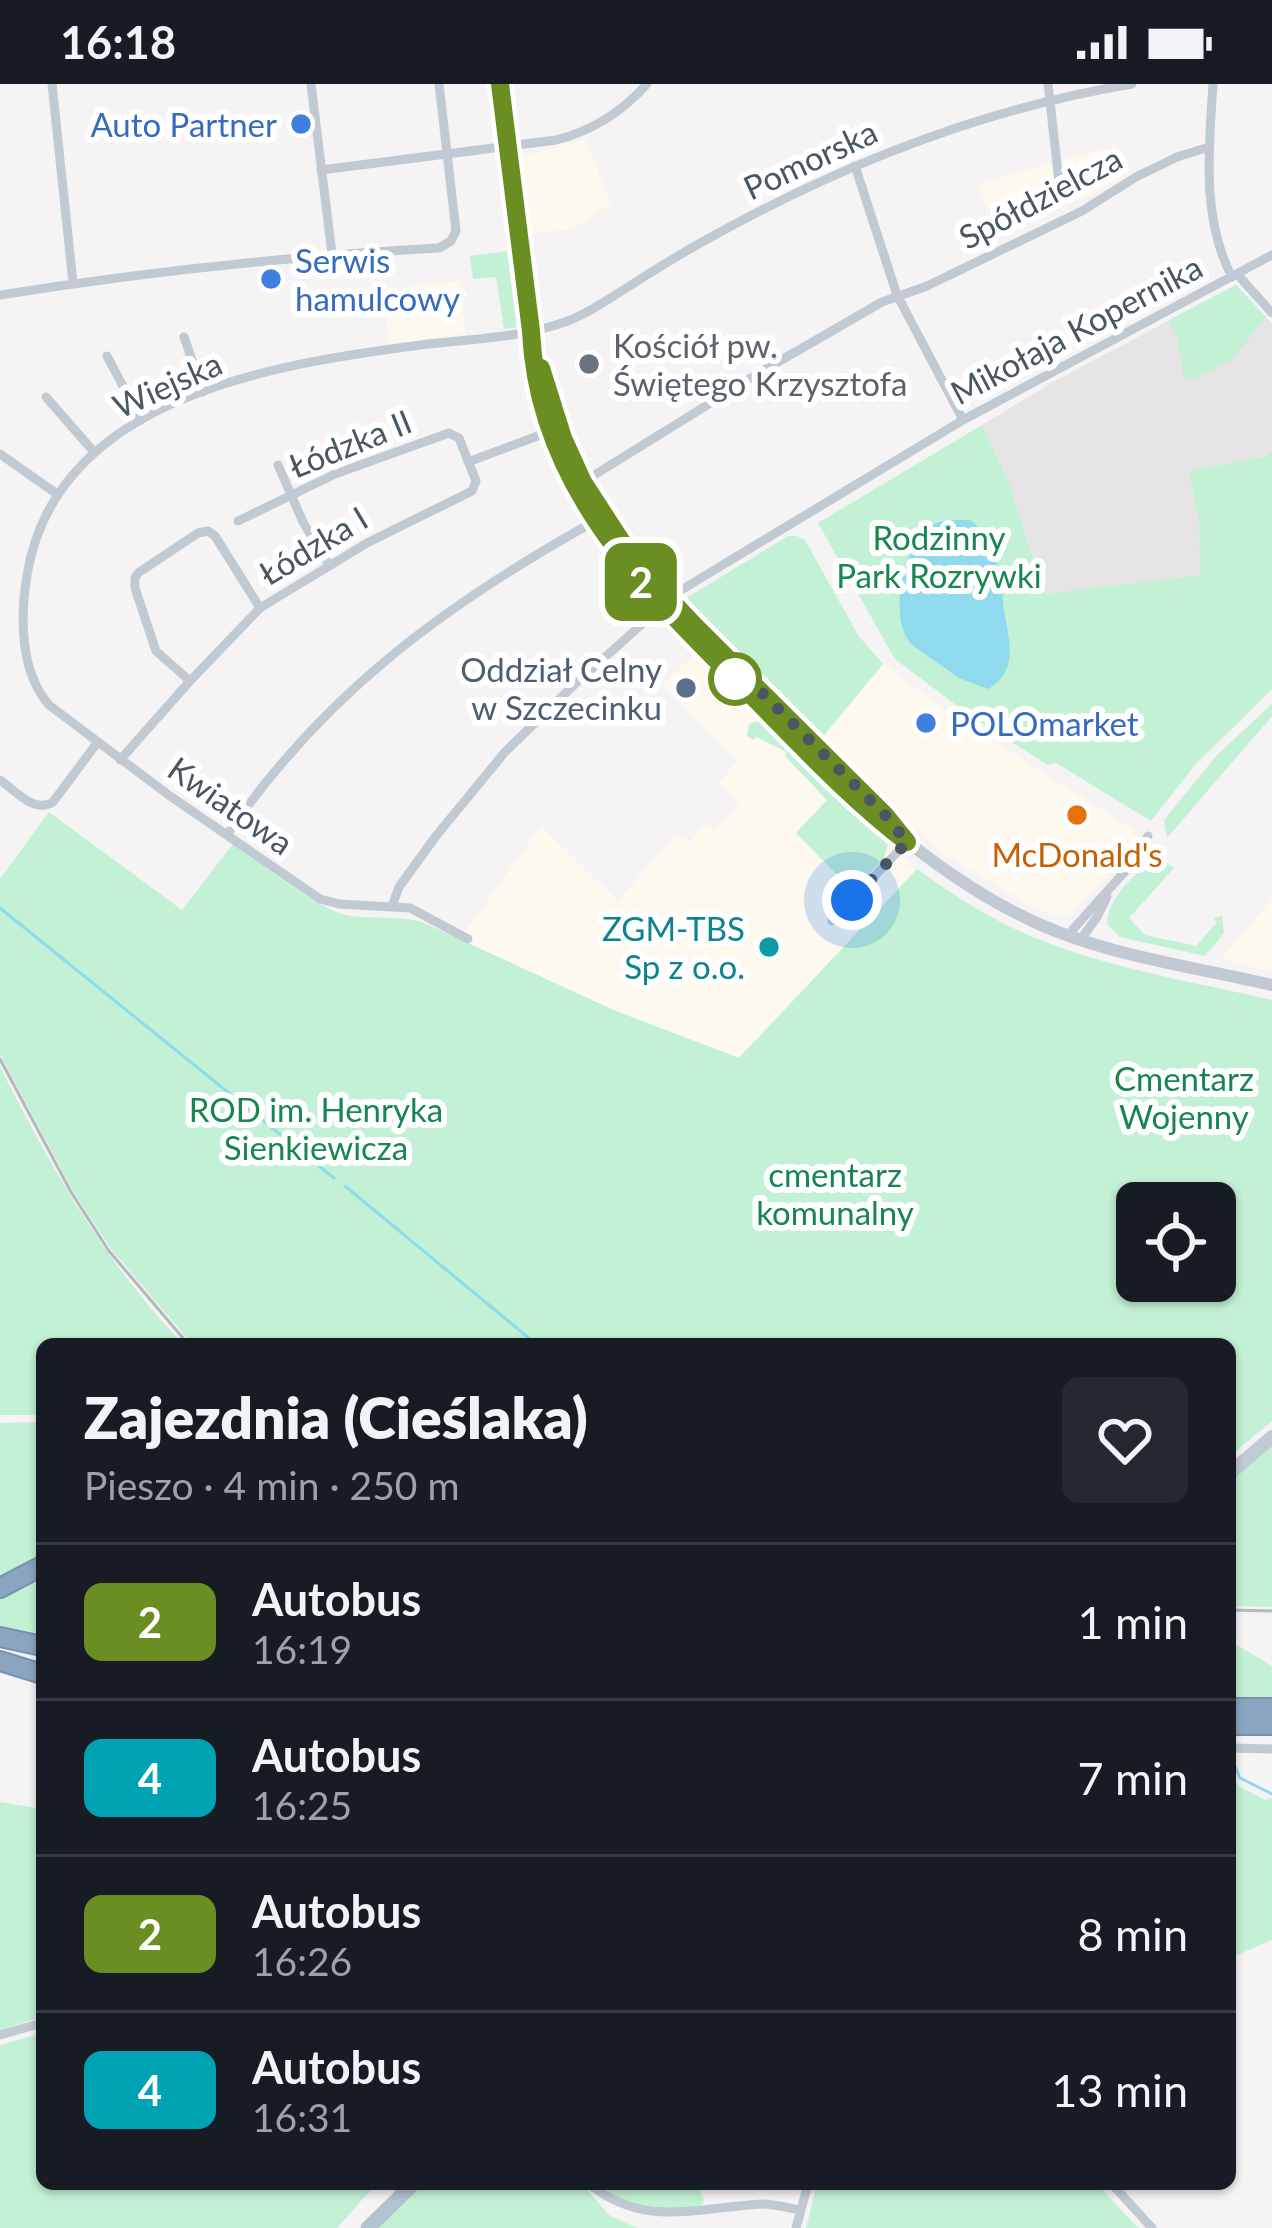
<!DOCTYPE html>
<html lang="pl">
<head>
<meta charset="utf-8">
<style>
	:root { --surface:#171b24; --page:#242831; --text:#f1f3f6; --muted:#9ea1a6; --line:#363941 }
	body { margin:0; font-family:Lato,sans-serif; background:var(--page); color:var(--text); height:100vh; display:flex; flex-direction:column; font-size:45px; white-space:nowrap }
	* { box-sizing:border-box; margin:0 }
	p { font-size:39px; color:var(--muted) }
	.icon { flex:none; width:66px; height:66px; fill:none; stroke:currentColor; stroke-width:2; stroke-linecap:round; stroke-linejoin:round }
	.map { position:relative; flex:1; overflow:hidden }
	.panel { position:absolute; left:36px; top:1254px; width:1200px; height:852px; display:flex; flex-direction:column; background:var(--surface); border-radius:18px; box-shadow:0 3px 9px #0004 }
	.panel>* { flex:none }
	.badge { padding:0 24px; border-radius:18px; font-size:42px; line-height:78px }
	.controls { position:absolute; left:1116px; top:1098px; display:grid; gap:24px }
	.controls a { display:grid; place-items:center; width:120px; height:120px; border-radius:18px; background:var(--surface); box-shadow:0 3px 9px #0004; font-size:60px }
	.you { position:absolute; width:60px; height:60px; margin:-30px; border:9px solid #fff; border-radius:50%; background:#1a73e8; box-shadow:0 0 0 18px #1a73e833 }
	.map>.badge { position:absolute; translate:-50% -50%; box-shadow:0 0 0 6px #fff }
	.round { display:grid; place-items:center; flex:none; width:126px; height:126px; border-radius:18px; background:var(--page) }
	.head { display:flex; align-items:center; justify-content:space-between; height:204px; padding:0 48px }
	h1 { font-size:57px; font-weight:800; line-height:90px }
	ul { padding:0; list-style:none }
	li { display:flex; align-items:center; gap:36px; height:156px; padding:0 48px; border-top:3px solid var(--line) }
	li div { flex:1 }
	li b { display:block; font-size:45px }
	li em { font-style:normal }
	li .badge { min-width:132px; font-weight:700; text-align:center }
	.status { display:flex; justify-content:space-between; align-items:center; height:84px; padding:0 60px; background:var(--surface); direction:ltr }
	.status svg { height:33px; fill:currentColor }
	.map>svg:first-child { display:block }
</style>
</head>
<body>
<div class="status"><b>16:18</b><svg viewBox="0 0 49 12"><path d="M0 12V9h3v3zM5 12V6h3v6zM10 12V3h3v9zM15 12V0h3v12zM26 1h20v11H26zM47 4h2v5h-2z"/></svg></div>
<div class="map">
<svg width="1272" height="2144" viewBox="0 0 1272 2144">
	<rect width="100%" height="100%" fill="#f5f3f3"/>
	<g fill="#fdf9ef">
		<polygon points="585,55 611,120 573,145 531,150 522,72"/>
		<polygon points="1107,64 1122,93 1092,111 1037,130 1001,148 976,100"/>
		<polygon points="459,197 466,250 389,260 383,206"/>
		<polygon points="696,568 849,722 917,785 740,974 616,927 512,880 466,859 470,851 464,849 541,742 618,817 676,749 689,759 706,739 714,746 739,721 719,699 738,676 662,601"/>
		<polygon points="883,580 957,634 1134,746 1139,755 1072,830 1055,832 1034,824 945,771 889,723 821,655"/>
		<polygon points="1272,815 1272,887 1226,876 1223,872"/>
	</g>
	<polygon fill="#e6e4e5" points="1236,201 1272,240 1272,366 1267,372 1190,387 1199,438 1201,491 1044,510 1009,398 982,341 1053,298"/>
	<g fill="#c3f1d5" fill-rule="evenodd">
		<polygon points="507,167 517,243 504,245 496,193 473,195 470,172"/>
		<polygon points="1236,201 1266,233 1232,275 1192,296 1184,294 1177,253 1169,236"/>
		<polygon points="982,341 1009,398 1044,510 1200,491 1199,438 1189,387 1267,372 1272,366 1272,605 1195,681 1151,737 1056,679 1048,681 972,633 895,575 818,439"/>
		<polygon points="788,452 797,452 805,456 858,551 883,580 821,655 686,521 688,513"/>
		<polygon points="1272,620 1272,632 1167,754 1164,736 1217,671"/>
		<polygon points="762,635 888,760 884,774 860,800 854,802 845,799 796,749 827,716 785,672 787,668 756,653 754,656 747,652 749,640"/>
		<path d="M 49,728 L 182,826 L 233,760 C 258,777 319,826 346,831 C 371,836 397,831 422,838 L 616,927 L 739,974 L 917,785 C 954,812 995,838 1038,855 C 1112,885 1194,898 1272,916 L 1272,1337 L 1230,1372 L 1230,1260 L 192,1260 L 111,1165 L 73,1107 L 0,970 L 0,795 ZM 1137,1119 L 1215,1119 L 1215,1197 L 1137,1197 Z"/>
		<path d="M 1162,776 L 1174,784 L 1129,834 L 1145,851 L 1196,862 L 1217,838 L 1213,834 L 1222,832 L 1224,849 L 1205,872 L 1120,853 L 1107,840 C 1107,815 1138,782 1162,776 Z"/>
		<path d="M 0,983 C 52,1085 103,1176 183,1260 L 42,1260 L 42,1331 L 0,1331 Z"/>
		<polygon points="42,1338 42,1476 0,1498 0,1339"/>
		<polygon points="1272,1360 1272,1523 1230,1522 1230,1397"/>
		<polygon points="31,1496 38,1501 42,1498 42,1553 0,1544 0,1509"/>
		<polygon points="1230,1557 1272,1582 1272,1615 1230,1615"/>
		<polygon points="1230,1690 1239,1702 1265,1716 1272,1714 1272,1856 1230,1874"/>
		<polygon points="0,1718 42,1725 42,1933 0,1946"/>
		<polygon points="42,1949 42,2100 376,2100 337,2144 0,2144 0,1961"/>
		<polygon points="422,2100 582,2100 610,2132 637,2144 375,2144"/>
		<polygon points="602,2100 635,2100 647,2103 690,2100 699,2105 704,2116 702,2121 652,2130 611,2110"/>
		<polygon points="817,2100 1097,2100 1138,2144 806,2144"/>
	</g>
	<path fill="#90daee" d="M 952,436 L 970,436 L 976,440 C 985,455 996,475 1001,491 C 1004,500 1002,510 1003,520 C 1007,551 1022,585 988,605 L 959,594 L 912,561 C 888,536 902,468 926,446 C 933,438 942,437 952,436 Z"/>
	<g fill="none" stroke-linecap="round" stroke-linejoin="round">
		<g stroke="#90daee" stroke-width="3">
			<polyline points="0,824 334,1094"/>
			<polyline points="345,1102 536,1260"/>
			<polyline points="1231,1673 1240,1694 1272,1710"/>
		</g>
		<defs>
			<g id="motorway">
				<polyline points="0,1504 42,1482"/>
				<polyline points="0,1553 42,1562"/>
				<polyline points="0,1577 42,1590"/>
				<polyline points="1230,1624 1272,1624"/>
				<polyline points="1230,1641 1272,1641"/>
			</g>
		</defs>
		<use href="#motorway" stroke="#7690ad" stroke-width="22"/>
		<g stroke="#c1cad2" stroke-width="9">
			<polyline points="52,0 73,199"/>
			<polyline points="311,0 332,170"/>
			<polyline points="1048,0 1059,98"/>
			<path d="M 1213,0 C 1209,64 1201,134 1232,193"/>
			<polyline points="855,82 897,211 963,336"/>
			<path d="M 321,86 L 556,56 C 592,47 622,28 647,0"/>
			<polyline points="1237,190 1272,229"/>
			<path d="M 0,211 C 145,188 292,172 439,164 L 451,157 L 456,147 L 439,0"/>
			<polyline points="184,253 203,308"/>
			<polyline points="107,272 141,336"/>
			<polyline points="46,313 94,368"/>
			<polyline points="0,370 57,410"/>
			<polyline points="468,378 551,347"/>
			<polyline points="278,381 303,438 329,481"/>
			<polyline points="583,398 759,289 882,218 927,202 1082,127 1136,93 1177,73 1209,63"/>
			<polyline points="190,597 156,567 135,504 135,494 138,489 198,449 208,447 215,452 260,524"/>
			<polyline points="120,676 190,597 260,524 367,459 472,407 476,397 459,354 449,349 335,390 238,437"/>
			<path d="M 0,696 C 16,707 34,730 53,718 L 97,659"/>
			<path d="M 227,751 C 324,609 446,520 595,437"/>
			<polyline points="392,822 399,803 436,752 505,668 575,600 678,508 963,336 1272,171"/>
			<polyline points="832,837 907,758"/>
			<polyline points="1068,851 1136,775 1148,752"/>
			<path d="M 468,855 L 410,824 L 339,820 L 320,815 L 170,712 L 49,621 C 20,587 20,534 27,491 C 56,313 274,280 421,261 C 469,255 520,254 565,238 C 588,230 608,215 628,203 C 659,183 690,164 722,147 C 851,77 987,24 1132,0"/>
			<polyline points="1081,855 1097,833 1107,813"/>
			<polyline points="1230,1664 1272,1665"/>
			<polyline points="0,1951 42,1939"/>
			<path d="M 589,2100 C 645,2144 691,2124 763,2120 C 775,2120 788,2124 800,2126"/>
			<polyline points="1112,2100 1152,2144"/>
			<polyline points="796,2144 808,2100"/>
		</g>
		<g stroke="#c1cad2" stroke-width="12">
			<path d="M 500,0 L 531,247 C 534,308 553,367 584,420 C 625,491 687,547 745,605 C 832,691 915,780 1026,834 C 1101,871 1191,882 1272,901"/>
			<path d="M 538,270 C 550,314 562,359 584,400 C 621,471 679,526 736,583 C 783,630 831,678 879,726"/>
		</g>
		<polyline stroke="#c1cbd6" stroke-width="14" points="1230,1389 1272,1353"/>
		<polyline stroke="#b3c2d1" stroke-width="15" points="368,2144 413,2100"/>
		<use href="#motorway" stroke="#8ba5c1" stroke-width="18"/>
		<g stroke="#b5b8bd" stroke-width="3">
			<polyline points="0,975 71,1108 109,1167 188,1260"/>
			<polyline points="1230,1526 1272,1527"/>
		</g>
	</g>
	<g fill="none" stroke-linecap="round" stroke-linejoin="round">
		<defs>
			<path id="line" d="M 500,0 L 531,247 C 538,403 644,504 747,607 C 799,659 849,714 907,758 L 885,731 L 694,541 L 635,478 L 583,398 L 563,354 L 541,284"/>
		</defs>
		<use href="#line" stroke="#fff" stroke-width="27"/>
		<use href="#line" stroke="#6b8e23" stroke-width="18"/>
		<polyline stroke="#4a5661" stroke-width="12" stroke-dasharray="0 21.6" points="735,595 730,577 885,731 907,758 852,816"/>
	</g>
	<g fill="#3f7fe0" stroke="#fff" stroke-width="4.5">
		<circle cx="301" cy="40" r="12"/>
		<circle cx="271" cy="195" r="12"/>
		<circle cx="926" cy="639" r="12"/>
	</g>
	<circle fill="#6b7280" stroke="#fff" stroke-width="4.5" cx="589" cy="280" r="12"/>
	<circle fill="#fff" stroke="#6b8e23" stroke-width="6" cx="735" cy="595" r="24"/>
	<circle fill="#5c6f8a" stroke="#fff" stroke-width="4.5" cx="686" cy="604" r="12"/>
	<circle fill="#e8710a" stroke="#fff" stroke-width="4.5" cx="1077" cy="731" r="12"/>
	<circle fill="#0f9aa8" stroke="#fff" stroke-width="4.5" cx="769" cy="863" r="12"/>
	<g text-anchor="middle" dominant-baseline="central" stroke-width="12" stroke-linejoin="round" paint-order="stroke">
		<g font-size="33" fill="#366cbe" stroke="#fff" text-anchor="start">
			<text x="277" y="40" text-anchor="end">Auto Partner</text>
			<text x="295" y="176">Serwis<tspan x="295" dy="38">hamulcowy</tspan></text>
			<text x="950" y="639">POLOmarket</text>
		</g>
		<g font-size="33" fill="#4a5661" stroke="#fff">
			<text transform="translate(810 75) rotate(-25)">Pomorska</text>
			<text transform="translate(1040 113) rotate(-28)">Spółdzielcza</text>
			<text transform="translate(1076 245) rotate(-28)">Mikołaja Kopernika</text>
			<text transform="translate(167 300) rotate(-24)">Wiejska</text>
			<text transform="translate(350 359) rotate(-22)">Łódzka II</text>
			<text transform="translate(313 461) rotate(-31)">Łódzka I</text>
			<text transform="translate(231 721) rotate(35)">Kwiatowa</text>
		</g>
		<g font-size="33" fill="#5b616d" stroke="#fff" text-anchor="start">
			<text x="613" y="261">Kościół pw.<tspan x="613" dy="38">Świętego Krzysztofa</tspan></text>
		</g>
		<g font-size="33" fill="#17864f" stroke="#fff">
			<text x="939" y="453">Rodzinny<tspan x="939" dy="38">Park Rozrywki</tspan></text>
			<text x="1184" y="994">Cmentarz<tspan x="1184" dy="38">Wojenny</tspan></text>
			<text x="316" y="1025">ROD im. Henryka<tspan x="316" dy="38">Sienkiewicza</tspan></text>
			<text x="835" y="1090">cmentarz<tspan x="835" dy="38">komunalny</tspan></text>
		</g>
		<g font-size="33" fill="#4e5e75" stroke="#fff" text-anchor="end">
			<text x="662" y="585">Oddział Celny<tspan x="662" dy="38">w Szczecinku</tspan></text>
		</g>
		<g font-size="33" fill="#c56008" stroke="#fff">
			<text x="1077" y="770">McDonald's</text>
		</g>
		<g font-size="33" fill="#0d838f" stroke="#fff" text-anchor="end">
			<text x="745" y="844">ZGM-TBS<tspan x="745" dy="38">Sp z o.o.</tspan></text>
		</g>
	</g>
</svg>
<div class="controls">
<a><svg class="icon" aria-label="locate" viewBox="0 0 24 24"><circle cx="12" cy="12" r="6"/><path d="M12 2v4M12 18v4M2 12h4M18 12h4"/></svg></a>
</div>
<div class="you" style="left:852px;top:816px"></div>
<b class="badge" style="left:641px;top:498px;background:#6b8e23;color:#fff">2</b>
<section class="panel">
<div class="head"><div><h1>Zajezdnia (Cieślaka)</h1><p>Pieszo · 4 min · 250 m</p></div><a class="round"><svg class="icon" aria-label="heart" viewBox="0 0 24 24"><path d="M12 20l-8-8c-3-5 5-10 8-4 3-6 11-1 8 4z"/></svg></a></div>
<ul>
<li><span class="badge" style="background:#6b8e23;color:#fff">2</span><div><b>Autobus</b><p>16:19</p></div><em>1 min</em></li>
<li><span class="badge" style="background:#00a3b4;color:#fff">4</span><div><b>Autobus</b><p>16:25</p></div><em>7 min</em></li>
<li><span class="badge" style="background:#6b8e23;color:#fff">2</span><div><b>Autobus</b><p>16:26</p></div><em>8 min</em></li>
<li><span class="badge" style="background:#00a3b4;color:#fff">4</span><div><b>Autobus</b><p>16:31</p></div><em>13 min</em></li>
</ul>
</section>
</div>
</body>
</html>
